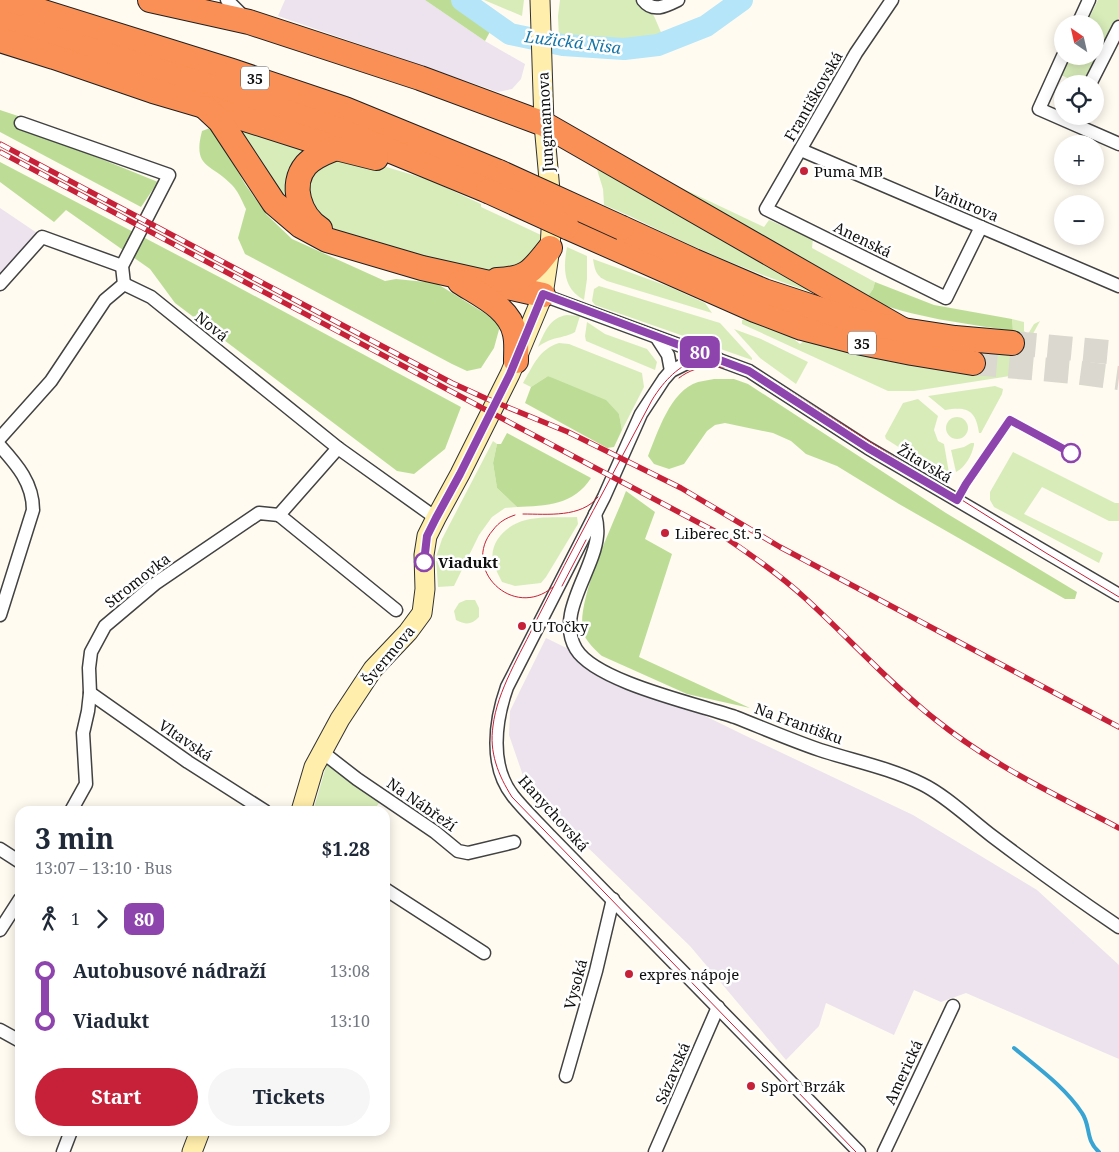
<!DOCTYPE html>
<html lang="en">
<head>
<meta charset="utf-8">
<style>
	:root { --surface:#fff; --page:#f6f6f7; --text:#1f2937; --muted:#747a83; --accent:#c62138 }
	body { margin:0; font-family:"Noto Serif",serif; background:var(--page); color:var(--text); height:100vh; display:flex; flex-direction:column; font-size:19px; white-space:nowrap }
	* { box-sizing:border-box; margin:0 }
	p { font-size:16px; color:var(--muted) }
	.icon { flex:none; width:28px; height:28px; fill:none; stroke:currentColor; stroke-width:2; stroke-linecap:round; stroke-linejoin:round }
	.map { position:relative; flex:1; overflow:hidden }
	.side { position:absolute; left:15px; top:806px; width:375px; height:330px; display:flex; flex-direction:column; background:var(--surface); border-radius:15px; box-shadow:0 2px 12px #0003 }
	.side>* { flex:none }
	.badge { padding:0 10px; border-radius:8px; font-size:18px; line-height:32px }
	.needle { width:32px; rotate:326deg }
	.controls { position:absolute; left:1054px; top:15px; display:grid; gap:10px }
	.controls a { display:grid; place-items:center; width:50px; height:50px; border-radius:50%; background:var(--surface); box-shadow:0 2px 12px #0003; font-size:25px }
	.map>.badge { position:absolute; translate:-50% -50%; box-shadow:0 0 0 2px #fff }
	.legs { display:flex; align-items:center; gap:8px; height:55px; padding:0 20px; font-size:16px }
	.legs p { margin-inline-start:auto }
	.summary { display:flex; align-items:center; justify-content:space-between; height:85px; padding:0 20px }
	h1 { font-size:28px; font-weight:700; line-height:38px }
	.primary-button { display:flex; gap:10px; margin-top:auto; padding:10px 20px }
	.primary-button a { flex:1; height:58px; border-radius:30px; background:var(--accent); color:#fff; font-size:20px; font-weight:700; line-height:58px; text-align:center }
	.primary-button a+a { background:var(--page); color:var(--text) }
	ul { padding:0 20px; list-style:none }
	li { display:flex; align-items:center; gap:18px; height:50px; font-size:19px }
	li i { display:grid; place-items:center; width:8px; height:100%; margin:0 6px; background:currentColor }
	li i::after { content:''; width:12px; height:12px; margin:-6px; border:4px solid; border-radius:50%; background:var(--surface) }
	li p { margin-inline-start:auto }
	li:first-child i { background:linear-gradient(#0000 50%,currentColor 0) }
	li:last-child i { background:linear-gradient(currentColor 50%,#0000 0) }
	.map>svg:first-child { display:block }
</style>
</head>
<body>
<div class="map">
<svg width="1119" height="1152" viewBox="0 0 1119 1152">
	<rect width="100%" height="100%" fill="#fffbf1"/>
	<g fill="#ece3ee">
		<polygon points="285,0 425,0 485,41 525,64 521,79 512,89 498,92 278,16"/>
		<polygon points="0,208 40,235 0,278"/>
		<polygon points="546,638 744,735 913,815 1037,890 1119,965 1119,1059 966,993 941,1002 914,990 894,1035 826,1003 819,1026 786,1060 690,946 528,790 509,735 510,711"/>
	</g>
	<g fill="#d8ecb9">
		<polygon points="484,0 524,0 522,16"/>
		<polygon points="560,0 635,0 649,10 654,16 663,37 626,44 591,45 559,40 558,16"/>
		<polygon points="1098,0 1119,0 1119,18 1085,84 1080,84 1061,75 1070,56 1095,56 1095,24 1086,24"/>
		<polygon points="242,127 308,145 293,210 243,137 241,131"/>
		<polygon points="346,155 430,180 481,204 481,207 541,235 537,253 513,274 470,270 335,232 313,215 306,183 311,171"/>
		<polygon points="616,157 764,227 769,220 813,239 812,248 875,282 873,289 866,299"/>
		<path d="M 595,163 L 832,299 C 790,285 749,271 709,253 C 673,238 639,219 604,205 L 603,189 Z"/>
		<path d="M 567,247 L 587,256 L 587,279 L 584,300 C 563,289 563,268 567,247 Z"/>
		<path d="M 593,259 L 670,287 L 705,303 L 712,313 L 607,281 C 596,276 595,271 593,259 Z"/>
		<polygon points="599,286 720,323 752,358 752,360 595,305 592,301 594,289"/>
		<path d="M 567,315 L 580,316 L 575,332 C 563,339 552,336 538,347 C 544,333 550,317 567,315 Z"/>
		<polygon points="746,319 790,336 800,344 804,341 849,353 902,364 972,374 975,349 1013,331 1012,319 1024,322 1024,331 1028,334 1034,324 1040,321 1010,376 914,391 888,391 742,324 742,320"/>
		<polygon points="587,322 605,334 647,349 657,362 655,370 586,341 585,336"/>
		<polygon points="734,329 761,339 808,362 796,384 760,358"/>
		<path d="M 559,343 L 569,344 L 642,373 L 644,387 L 622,430 L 619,414 L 548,376 L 531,387 L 523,383 C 533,366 539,349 559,343 Z"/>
		<path d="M 995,386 L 1003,389 L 1002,394 L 981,433 L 979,433 C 976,410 967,406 945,410 L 928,396 Z"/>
		<polygon points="918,399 938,416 934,430 938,441 944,444 949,473 941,474 886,439 885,436 903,403"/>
		<circle cx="957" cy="428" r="11"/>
		<polygon points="493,441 497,444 493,463 497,488 517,507 505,508 492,517 479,535 454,586 438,587 436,557 442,539"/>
		<path d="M 971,443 L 974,443 L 974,445 C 972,455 965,468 956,472 L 951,450 L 964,447 Z"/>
		<polygon points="1013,452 1115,503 1119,503 1119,521 1109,521 1042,487 1024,514 1103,553 1099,563 994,507 990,500 990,492"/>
		<path d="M 577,517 L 578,524 L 546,577 L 541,583 L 515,586 L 502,582 C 499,576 495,569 493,561 C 489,541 508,524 526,520 C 542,516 561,518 577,517 Z"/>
		<path d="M 466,600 L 475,600 L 479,608 L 479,617 C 471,625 466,625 456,620 L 454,611 L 459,603 Z"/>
		<polygon points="327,763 379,803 373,811 313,811"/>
	</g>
	<g fill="#bddd97">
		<polygon points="425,0 454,0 492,28 485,41"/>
		<polygon points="0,110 18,116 79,150 158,182 141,207 0,132"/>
		<path d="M 210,128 L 219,138 L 245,184 L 267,215 L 292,239 L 385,281 L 396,279 L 436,283 L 486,314 L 500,326 L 494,348 L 481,368 L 467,371 L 452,364 L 245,254 L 238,238 L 246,209 C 242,201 238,191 232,185 C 212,163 192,169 202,131 Z"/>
		<polygon points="0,162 225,280 461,407 445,449 414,474 397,471 175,303 150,269 66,210 54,222 0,182"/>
		<path d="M 875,282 L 934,305 L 1012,319 L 1013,331 C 962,323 915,318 866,299 L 873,289 Z"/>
		<polygon points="548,376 606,400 619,414 622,430 614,447 607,448 525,403 531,387"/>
		<path d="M 714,379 L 734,379 L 748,384 L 946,513 L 1077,592 L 1075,599 L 1065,599 L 899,504 L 837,466 L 806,454 L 791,441 L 773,433 L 725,423 L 715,425 L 707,431 L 684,464 L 669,469 L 654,464 L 648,456 C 658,432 670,391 698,382 C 703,381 709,380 714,379 Z"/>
		<path d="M 507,433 L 591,478 C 574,505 546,506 517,507 L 497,488 L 493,463 L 497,444 L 501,444 Z"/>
		<path d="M 626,491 L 655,512 L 645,539 L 672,554 L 639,657 L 750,708 L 687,694 L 602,656 C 595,650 588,643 584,635 C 573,605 614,523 626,491 Z"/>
	</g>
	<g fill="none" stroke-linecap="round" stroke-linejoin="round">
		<path stroke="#37a4d3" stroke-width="4" d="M 1014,1048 C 1038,1068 1065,1087 1082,1113 C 1091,1126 1085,1140 1099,1152"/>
		<polyline stroke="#b4e5f9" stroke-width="22" points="462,0 510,34 563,45 624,49 658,45 706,26 742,0"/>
		<g stroke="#dbd8cf" stroke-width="24" stroke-dasharray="24 12" stroke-linecap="butt">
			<polyline points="1012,343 1119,353"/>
			<polyline points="973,363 1074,372 1119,378"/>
		</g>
		<defs>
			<g id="street">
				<polyline points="227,0 245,18"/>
				<path d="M 643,0 C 653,13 666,6 678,0"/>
				<polyline points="892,0 856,53 766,209 946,298 981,227"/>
				<polyline points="1078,24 1089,0"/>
				<polyline points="1063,56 1039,109 1119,144"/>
				<polyline points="1090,84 1119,27"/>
				<polyline points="21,123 169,175 122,266 124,284"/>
				<polyline points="801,150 1119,286"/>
				<polyline points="0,284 42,237 122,266"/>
				<polyline points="543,295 749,371 868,448 1119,595"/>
				<polyline points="657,338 668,355 671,371"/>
				<path d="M 717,358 L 687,363 L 671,371 L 664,379 L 641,414 L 604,497 L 507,687 C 495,721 489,766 513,796 C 524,810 538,823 550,836 L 859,1152"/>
				<polyline points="0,438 51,381 105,300 124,284 151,297 338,448 436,518"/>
				<path d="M 0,446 C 17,465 33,483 33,510 L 0,615"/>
				<path d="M 595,514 C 597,522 598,528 597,536 C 594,571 555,614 576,649 C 596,682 697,704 735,717 C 763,728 791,740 820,750 C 854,761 890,768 922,784 C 945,795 971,820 992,836 C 1033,867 1076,898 1119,927"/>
				<polyline points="279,515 396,610"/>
				<polyline points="279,515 338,448"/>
				<polyline points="90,693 188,762 265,811"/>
				<polyline points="321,751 357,779 435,832 458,851 468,853 514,842"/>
				<polyline points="71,811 86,784 83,733 88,711 90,693 89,668 91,652 105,626 156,583 259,513 279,515"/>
				<polyline points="0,849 20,862"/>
				<polyline points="385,889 484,953"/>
				<polyline points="0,930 20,899"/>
				<polyline points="0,1030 20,1041"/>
				<polyline points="566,1076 596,971 613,899"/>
				<polyline points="63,1152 71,1131"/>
				<polyline points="655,1152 718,1007"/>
				<polyline points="884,1152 953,1006"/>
			</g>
			<g id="secondary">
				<polyline points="301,811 314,767 340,719 373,669 408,632 422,613 425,589 424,555 427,536 436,518 460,474 510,374 543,295 550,248 552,213 544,124 540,0"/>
				<polyline points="192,1152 200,1131"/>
			</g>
			<g id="highway">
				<polyline points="5,0 232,71 345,109 499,172"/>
				<polyline points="150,0 249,22 420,78 544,124 903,330"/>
				<polyline points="0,22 225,91 340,130 488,191"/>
				<polyline points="0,40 54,57 153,91 204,106 336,148 376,158"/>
				<polyline points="206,108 220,121 274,203 301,226 327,240 422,268 543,295"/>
				<polyline points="567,227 755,310 802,328 852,341 912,353 973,363"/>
				<polyline points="622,228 694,261 764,291 837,315 862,322 903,330 955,338 1012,343"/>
				<path d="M 320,229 C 300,216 289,185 306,165 C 314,156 326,152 336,148"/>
				<path d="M 497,280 C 527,279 532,271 550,248"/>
				<path d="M 460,282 C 480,295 510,308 515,334 C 517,342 516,352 516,361"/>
			</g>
		</defs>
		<use href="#street" stroke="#424242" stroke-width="15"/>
		<use href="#secondary" stroke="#313131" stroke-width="21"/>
		<use href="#highway" stroke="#202020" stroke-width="26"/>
		<use href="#street" stroke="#fff" stroke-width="12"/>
		<use href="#secondary" stroke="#ffeeac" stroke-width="19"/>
		<use href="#highway" stroke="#fa9055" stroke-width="24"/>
		<g stroke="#c62138" stroke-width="1">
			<path d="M 679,378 C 698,363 723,364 745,373"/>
			<path d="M 523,514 C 548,514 581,518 598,497"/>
			<path d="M 515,515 C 506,518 499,522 493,530 C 460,568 513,621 553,587"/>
			<polyline points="562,586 586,540"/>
			<path d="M 856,1152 L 512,797 C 498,775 489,752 493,726 C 497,691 521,653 536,621 C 573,547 613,474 652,400 C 678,358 709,347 754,369 L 1046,553 L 1119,597"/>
		</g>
		<defs>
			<g id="rail">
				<polyline points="0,144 452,383 485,398 568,432 681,488 780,547 1119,727"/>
				<path d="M 0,152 L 720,534 C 750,554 779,574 805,598 C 849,638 889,683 936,720 C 992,765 1056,795 1119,828"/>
			</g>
		</defs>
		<use href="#rail" stroke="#c62138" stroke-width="5.5"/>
		<use href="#rail" stroke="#fff" stroke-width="4" stroke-dasharray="11" stroke-linecap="butt"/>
		<defs>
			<g id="highway-bridge">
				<polyline points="499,172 622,228"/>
				<polyline points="488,191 567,227"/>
			</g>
		</defs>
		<use href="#highway-bridge" stroke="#202020" stroke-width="26" stroke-linecap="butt"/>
		<use href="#highway-bridge" stroke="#fa9055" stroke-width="24"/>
	</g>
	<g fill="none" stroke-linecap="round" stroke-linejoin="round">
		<defs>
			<polyline id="line-1" points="424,562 427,536 436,518 460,474 510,374 543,294 749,371 868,448 957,500 966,484 1010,420 1071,453"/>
		</defs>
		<use href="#line-1" stroke="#fff" stroke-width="11"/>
		<use href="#line-1" stroke="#8e44ad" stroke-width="8"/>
	</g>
	<g fill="#c62138" stroke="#fff" stroke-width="2">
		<circle cx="804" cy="171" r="5"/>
		<circle cx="665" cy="533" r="5"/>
		<circle cx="522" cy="626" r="5"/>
		<circle cx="629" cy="974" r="5"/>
		<circle cx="751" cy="1086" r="5"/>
	</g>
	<g fill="#fff" stroke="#8e44ad" stroke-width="2.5">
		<circle cx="1071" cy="453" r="9"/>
		<circle cx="424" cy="562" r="9"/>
	</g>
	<g text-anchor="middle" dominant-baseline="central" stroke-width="5" stroke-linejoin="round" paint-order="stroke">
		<g fill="#fff" stroke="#575757" stroke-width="1">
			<rect x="241" y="66.5" width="28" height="23" rx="4"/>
			<rect x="848" y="331.5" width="28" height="23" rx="4"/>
		</g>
		<g font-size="14" font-weight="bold" fill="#0f0f0f">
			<text x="255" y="78">35</text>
			<text x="862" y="343">35</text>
		</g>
		<g font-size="15" fill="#0f0f0f" stroke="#fff">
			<text transform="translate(813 96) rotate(-60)">Františkovská</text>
			<text transform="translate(545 122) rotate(-93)">Jungmannova</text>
			<text transform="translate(966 203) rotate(23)">Vaňurova</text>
			<text transform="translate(863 239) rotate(26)">Anenská</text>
			<text transform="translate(212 326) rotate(39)">Nová</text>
			<text transform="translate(925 463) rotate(31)">Žitavská</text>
			<text transform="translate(137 580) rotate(-38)">Stromovka</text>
			<text transform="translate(388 655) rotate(-50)">Švermova</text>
			<text transform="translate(799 723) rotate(20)">Na Františku</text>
			<text transform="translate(186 740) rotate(34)">Vltavská</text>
			<text transform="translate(422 804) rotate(35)">Na Nábřeží</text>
			<text transform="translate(554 813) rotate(48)">Hanychovská</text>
			<text transform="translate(575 984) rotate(-75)">Vysoká</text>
			<text transform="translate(903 1072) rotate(-65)">Americká</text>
			<text transform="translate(672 1073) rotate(-67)">Sázavská</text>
		</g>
		<g font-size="15" fill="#0f0f0f" stroke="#fff" text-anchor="start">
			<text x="814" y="171">Puma MB</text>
			<text x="675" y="533">Liberec St. 5</text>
			<text x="532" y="626">U Točky</text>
			<text x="639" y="974">expres nápoje</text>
			<text x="761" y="1086">Sport Brzák</text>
		</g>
		<g font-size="15" font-weight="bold" fill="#0f0f0f" stroke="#fff" text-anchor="start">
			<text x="438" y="562">Viadukt</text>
		</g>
		<g font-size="16" font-style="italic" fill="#1274a7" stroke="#fff">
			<text transform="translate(573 42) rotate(7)">Lužická Nisa</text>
		</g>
	</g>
</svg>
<div class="controls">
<a><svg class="needle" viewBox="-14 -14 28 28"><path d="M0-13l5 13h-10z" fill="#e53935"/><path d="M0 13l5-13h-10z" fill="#747a83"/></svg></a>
<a><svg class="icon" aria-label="locate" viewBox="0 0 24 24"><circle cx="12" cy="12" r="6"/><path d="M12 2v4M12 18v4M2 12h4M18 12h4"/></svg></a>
<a>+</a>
<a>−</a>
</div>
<b class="badge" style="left:700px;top:352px;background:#8e44ad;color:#fff">80</b>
<section class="side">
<div class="summary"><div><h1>3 min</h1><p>13:07 – 13:10 · Bus</p></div><b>$1.28</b></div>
<div class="legs"><svg class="icon" aria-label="walk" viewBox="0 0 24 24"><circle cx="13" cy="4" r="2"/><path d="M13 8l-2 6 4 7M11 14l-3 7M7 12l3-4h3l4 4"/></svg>1<svg class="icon" aria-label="forward" viewBox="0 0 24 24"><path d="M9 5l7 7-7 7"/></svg><b class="badge" style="background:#8e44ad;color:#fff">80</b></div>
<ul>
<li><i style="color:#8e44ad"></i><b>Autobusové nádraží</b><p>13:08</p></li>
<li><i style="color:#8e44ad"></i><b>Viadukt</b><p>13:10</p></li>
</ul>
<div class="primary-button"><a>Start</a><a>Tickets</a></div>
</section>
</div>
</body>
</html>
